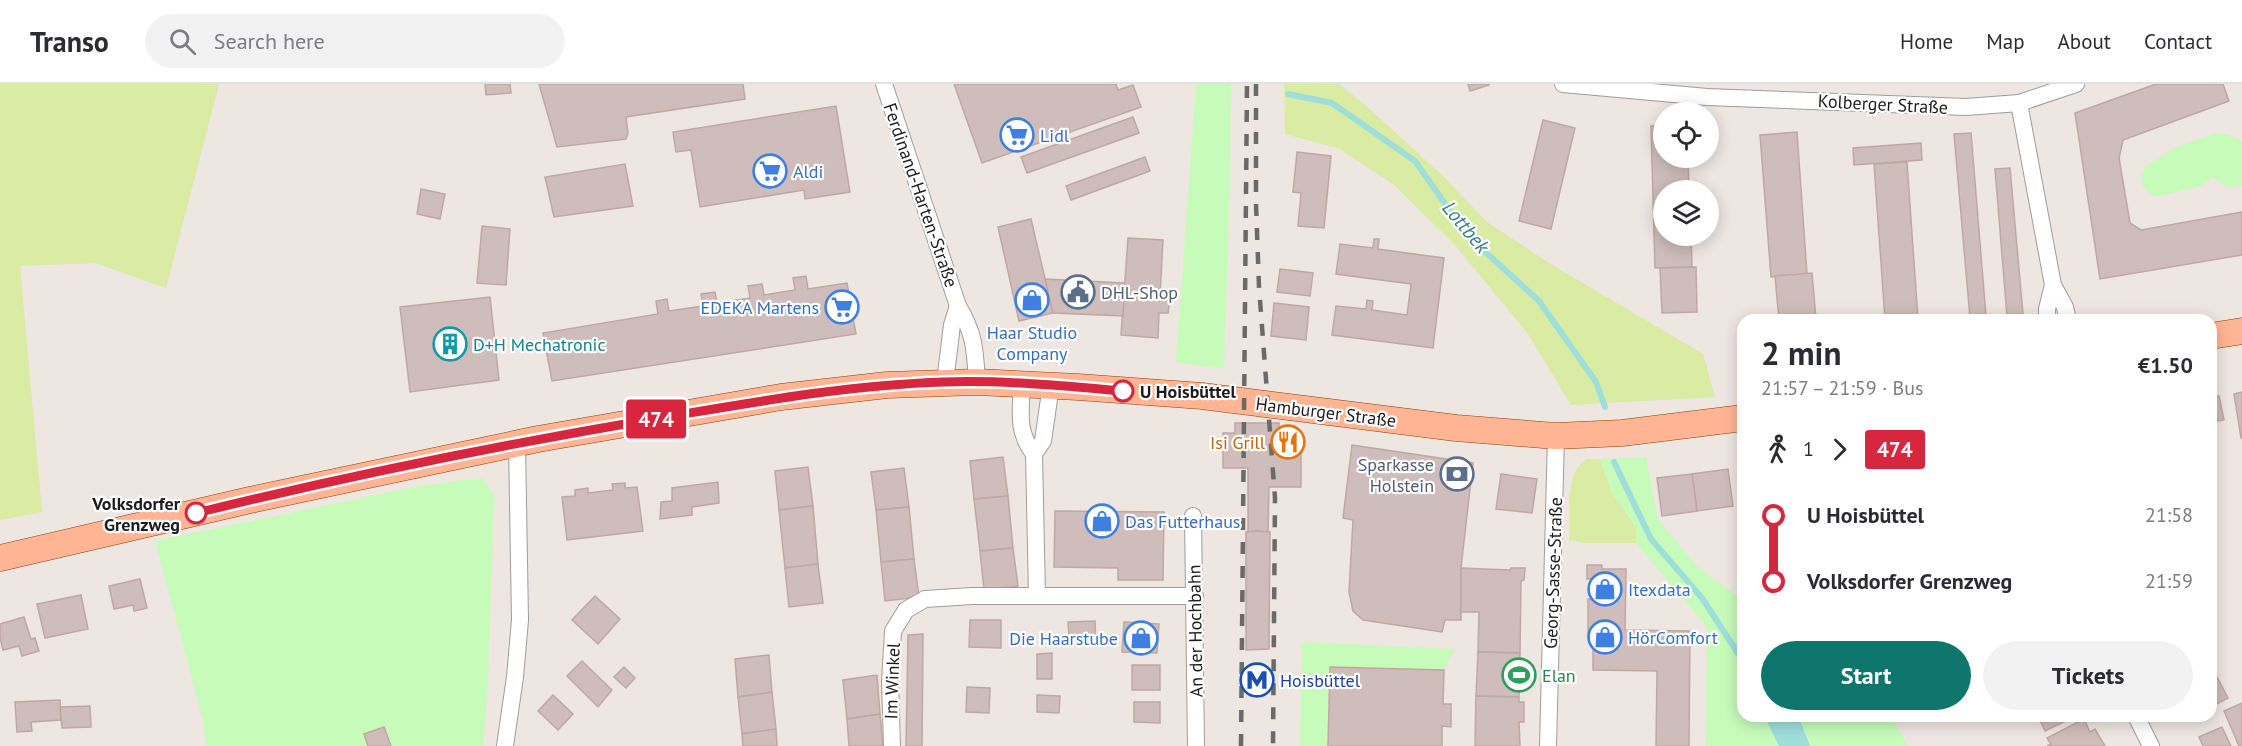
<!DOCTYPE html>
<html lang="en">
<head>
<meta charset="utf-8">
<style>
	:root { --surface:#fff; --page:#f2f2f3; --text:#2b2b33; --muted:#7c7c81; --line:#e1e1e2; --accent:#0f766e }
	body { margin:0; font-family:"PT Sans",sans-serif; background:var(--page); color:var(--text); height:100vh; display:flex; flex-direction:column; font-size:22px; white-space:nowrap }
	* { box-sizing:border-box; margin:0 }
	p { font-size:20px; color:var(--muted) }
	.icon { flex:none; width:33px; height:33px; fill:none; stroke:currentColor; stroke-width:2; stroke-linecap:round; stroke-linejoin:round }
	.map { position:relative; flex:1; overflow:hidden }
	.details { position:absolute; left:1737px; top:230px; width:480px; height:408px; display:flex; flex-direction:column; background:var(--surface); border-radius:18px; box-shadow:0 3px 15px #0003 }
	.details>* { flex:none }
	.badge { padding:0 12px; border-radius:4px; font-size:21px; line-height:39px }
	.controls { position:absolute; left:1653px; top:18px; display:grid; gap:12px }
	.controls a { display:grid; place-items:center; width:66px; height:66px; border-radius:50%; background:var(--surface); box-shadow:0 3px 15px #0003; font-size:30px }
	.map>.badge { position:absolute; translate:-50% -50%; box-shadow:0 0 0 3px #fff }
	.legs { display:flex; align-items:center; gap:9px; height:66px; padding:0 24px; font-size:20px }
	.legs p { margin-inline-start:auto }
	.overview { display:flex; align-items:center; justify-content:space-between; height:102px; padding:0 24px }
	h1 { font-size:33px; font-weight:700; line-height:45px }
	.cta { display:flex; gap:12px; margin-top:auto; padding:12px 24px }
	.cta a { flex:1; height:69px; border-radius:36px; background:var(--accent); color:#fff; font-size:24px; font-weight:700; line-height:69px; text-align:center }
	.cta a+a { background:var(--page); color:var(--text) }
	ul { padding:0 24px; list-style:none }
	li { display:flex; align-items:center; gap:21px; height:66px; font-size:22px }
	li i { display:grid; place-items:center; width:9px; height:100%; margin:0 8px; background:currentColor }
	li i::after { content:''; width:15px; height:15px; margin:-8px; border:4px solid; border-radius:50%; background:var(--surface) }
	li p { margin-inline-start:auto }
	li:first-child i { background:linear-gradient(#0000 50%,currentColor 0) }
	li:last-child i { background:linear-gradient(currentColor 50%,#0000 0) }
	header { display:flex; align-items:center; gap:36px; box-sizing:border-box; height:84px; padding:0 30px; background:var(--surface); border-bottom:2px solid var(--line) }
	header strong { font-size:28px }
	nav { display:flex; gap:33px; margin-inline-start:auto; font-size:21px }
	.search { width:420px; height:54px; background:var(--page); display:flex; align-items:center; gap:15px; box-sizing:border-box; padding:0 21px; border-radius:33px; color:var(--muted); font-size:22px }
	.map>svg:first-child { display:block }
</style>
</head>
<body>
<header>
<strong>Transo</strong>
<div class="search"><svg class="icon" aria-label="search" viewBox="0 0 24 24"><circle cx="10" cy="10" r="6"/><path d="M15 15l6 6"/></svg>Search here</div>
<nav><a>Home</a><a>Map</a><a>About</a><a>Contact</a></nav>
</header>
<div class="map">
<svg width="2242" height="662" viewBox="0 0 2242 662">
	<rect width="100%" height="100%" fill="#eee6e1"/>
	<g fill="#daeba3">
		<polygon points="0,0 219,0 166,204 95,179 20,182 42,428 0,436"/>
		<polygon points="1284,0 1339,0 1364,20 1442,91 1487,138 1549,179 1703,270 1715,313 1571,321 1528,250 1455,161 1393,100 1340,65 1285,50"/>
		<path d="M 1587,375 L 1600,375 L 1612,409 L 1636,443 L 1636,459 L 1585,459 L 1569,456 C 1570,432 1564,388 1587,375 Z"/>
	</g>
	<g fill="#c6fbba">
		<polygon points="1196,0 1231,0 1229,127 1224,285 1176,278"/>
		<path d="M 2215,49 L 2229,51 L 2242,57 L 2242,102 L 2228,103 L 2213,93 L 2201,102 L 2160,112 C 2145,112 2137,98 2144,84 L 2174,64 Z"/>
		<polygon points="1646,373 1658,436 1697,482 1738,513 1743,512 1743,632 1767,632 1768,640 1779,662 1706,662 1707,543 1636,459 1636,443 1612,409 1600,375"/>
		<polygon points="482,394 494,411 488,600 483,662 206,662 203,636 155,457 419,402"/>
		<polygon points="1302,558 1454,565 1444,586 1330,583 1328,662 1300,662"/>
		<polygon points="1793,632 1891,632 1908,662 1810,662 1799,634"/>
	</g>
	<polygon fill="#9ededb" points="1767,632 1793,632 1799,634 1810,662 1779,662 1768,640"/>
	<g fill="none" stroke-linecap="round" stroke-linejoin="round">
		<g stroke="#9ededb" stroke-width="6">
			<polyline points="1288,10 1332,19 1415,77 1467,151 1539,217 1596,298 1605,323"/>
			<polyline points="1614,378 1651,455 1702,514 1743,577"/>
		</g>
	</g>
	<g fill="#cebdba" stroke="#c0a8a2" stroke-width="1.5">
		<polygon points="485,0 510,0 511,9 486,11"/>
		<polygon points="539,0 743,0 745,15 626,33 628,49 626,55 557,63"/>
		<polygon points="954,0 1116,0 1118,6 1133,1 1141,23 982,79"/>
		<polygon points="1468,0 1489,0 1489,1 1470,7"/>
		<polygon points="2156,0 2223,0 2229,17 2123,56 2119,74 2130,139 2141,146 2242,128 2242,171 2100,195 2075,29"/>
		<polygon points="836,22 850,108 805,115 804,106 700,123 691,66 676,68 673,48"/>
		<polygon points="1133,33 1139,49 1027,89 1021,73"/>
		<polygon points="1543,36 1575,44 1551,145 1519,137"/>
		<polygon points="1651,42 1664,42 1664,74 1688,74 1689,106 1664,106 1664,152 1691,152 1692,183 1655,184"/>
		<polygon points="1797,48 1807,190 1771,193 1760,51"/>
		<polygon points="1971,49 1986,232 1970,234 1954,50"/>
		<polygon points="1921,59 1922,76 1854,81 1853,64"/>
		<polygon points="1297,68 1331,72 1324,144 1298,142 1301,109 1293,108"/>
		<polygon points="1145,73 1150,87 1071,116 1066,102"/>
		<polygon points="1907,78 1918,235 1885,236 1874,80"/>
		<polygon points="625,80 633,122 554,133 545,93"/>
		<polygon points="2010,84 2023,230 2007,232 1995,85"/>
		<polygon points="421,105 445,110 440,135 417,130"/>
		<polygon points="1031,135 1053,229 1019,237 998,143"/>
		<polygon points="482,142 510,145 506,201 477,199"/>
		<polygon points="1128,154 1163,156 1160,212 1169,212 1169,222 1168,229 1159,229 1158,254 1121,251"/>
		<polygon points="1374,155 1379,155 1378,165 1444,174 1433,264 1332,251 1336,222 1366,225 1367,216 1373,217 1372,226 1407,231 1411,200 1336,190 1340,160 1373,164"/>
		<polygon points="1696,183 1697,228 1662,229 1660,184"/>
		<polygon points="1280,185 1313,189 1310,212 1277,208"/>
		<polygon points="1812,189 1816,235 1779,236 1775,192"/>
		<polygon points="806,192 808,205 847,199 856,250 552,297 543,249 658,230 656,217 667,215 669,227 703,222 701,210 715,208 717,219 750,214 748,202 762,200 764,211 795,206 793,194"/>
		<polygon points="1045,195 1125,199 1123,232 1053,229"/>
		<polygon points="490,213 499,296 410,308 400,223"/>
		<polygon points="1274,219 1309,223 1306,256 1271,252"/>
		<polygon points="2242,308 2242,353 2241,354 2234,310"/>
		<polygon points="2219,312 2224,336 2211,338 2211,314"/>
		<polygon points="1235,339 1279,339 1279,354 1301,354 1301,403 1269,403 1268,449 1248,448 1248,384 1223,384 1223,349 1235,349"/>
		<polygon points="1352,361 1473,379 1461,484 1461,536 1445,536 1442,548 1363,536 1353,527 1349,508 1353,436 1343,434"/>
		<polygon points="1003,373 1008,412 974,415 970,377"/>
		<polygon points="808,383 813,422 779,426 775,387"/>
		<polygon points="904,384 909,423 876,426 871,388"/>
		<polygon points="1728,385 1733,422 1697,427 1692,390"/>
		<polygon points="1501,390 1537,395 1532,429 1496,425"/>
		<polygon points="1692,390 1697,427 1662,432 1657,394"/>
		<polygon points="718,398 719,419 692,423 692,431 660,435 661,418 672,417 672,404"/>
		<polygon points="625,399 625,404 637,403 643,447 567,456 562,413 575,412 575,406 588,404 588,409 613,406 612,400"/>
		<polygon points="1008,412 1013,464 980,467 974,415"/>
		<polygon points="813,422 818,480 785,484 779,426"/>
		<polygon points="909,423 914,475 881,478 876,426"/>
		<polygon points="1055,427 1164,428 1163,496 1118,496 1118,484 1054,483"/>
		<polygon points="1256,447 1270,448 1269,565 1246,566 1246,448"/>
		<polygon points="1013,464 1018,502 984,506 980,467"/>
		<polygon points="914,475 919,513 885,517 881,478"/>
		<polygon points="818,480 823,519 789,523 785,484"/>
		<polygon points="1587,481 1602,481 1602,485 1626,485 1625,546 1690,547 1689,662 1656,662 1657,587 1593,586 1593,554 1588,554 1588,515 1592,515 1592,495 1587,495"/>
		<polygon points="1461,484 1510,486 1511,484 1525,484 1524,496 1521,497 1520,569 1478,568 1479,528 1461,528"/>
		<polygon points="140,495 147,524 134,527 133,521 114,525 109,502"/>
		<polygon points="81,511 88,545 45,554 37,520"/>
		<polygon points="595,512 620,535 598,560 572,536"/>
		<polygon points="24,533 31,555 35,554 39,567 22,572 19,562 3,566 0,554 0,540"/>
		<polygon points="970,536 1001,536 1001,564 969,563"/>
		<polygon points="1095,537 1096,560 1070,562 1068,538"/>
		<polygon points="1124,538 1159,540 1157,569 1122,568"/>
		<polygon points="923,550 922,662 906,662 908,551"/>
		<polygon points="1478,568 1520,569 1519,613 1476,612"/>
		<polygon points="1052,569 1052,595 1037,595 1037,570"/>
		<polygon points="769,571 772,608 738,613 735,575"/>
		<polygon points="582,577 612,606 598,623 567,592"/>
		<rect x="1132" y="581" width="28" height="25"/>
		<polygon points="624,583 635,594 626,604 614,593"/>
		<polygon points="1330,583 1444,586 1443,620 1451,620 1451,643 1442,642 1442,662 1328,662"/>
		<polygon points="877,591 880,630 847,635 843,596"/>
		<polygon points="2216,591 2228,614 2211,623 2211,594"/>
		<polygon points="967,603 990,604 989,629 966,628"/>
		<polygon points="772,608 776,645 742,650 738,613"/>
		<polygon points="553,611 573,630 558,646 538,627"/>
		<polygon points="1037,611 1060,612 1059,629 1037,628"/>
		<polygon points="1476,612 1519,613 1519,618 1524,618 1524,638 1519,638 1520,662 1475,662"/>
		<polygon points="60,616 61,636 31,638 32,647 17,648 15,618"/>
		<polygon points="1134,618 1160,618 1160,639 1134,638"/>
		<polygon points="2242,619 2242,662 2239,662 2224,627"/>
		<polygon points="90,622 91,643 62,644 60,623"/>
		<polygon points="880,630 883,662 849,662 847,635"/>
		<polygon points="2038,632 2076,632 2045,647"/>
		<polygon points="2084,635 2090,648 2095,645 2105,662 2047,662 2051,660 2047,654"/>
		<polygon points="384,643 391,662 368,662 364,650"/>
		<polygon points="2222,643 2231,662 2203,662 2199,653"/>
		<polygon points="776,645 777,662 743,662 742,650"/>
	</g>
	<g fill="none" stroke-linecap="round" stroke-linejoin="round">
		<defs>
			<g id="street">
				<path d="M 884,0 L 958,222 C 975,250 975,267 977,298"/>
				<polyline points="1563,0 1707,13 1966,23 2019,19 2076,0"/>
				<polyline points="2019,19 2053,201 2065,223 2068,236"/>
				<polyline points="2047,236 2047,225 2053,201"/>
				<polyline points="945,298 952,241 958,222"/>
				<path d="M 1022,299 C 1021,327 1016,347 1034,370 L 1037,512"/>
				<polyline points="1034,370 1043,357 1051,301"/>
				<polyline points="1193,432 1196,662"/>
				<polyline points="2136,632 2151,662"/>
				<polyline points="505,662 515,593 520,536 517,360"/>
				<polyline points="892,662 890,598 893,547 906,526 925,515 972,512 1195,512"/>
				<polyline points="1548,662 1556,352"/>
			</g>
			<g id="primary">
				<polyline points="2211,252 2242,247"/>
				<polyline points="0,474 250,416 538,355 781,313 887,301 977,298 1078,303 1202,312 1456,344 1556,352 1622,349 1743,334"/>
			</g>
		</defs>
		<use href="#street" stroke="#9d9d9d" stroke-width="18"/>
		<use href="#primary" stroke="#933b00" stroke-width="27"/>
		<use href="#street" stroke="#fff" stroke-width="16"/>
		<use href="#primary" stroke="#ffb594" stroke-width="26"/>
		<g stroke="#6a6a6a" stroke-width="4.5" stroke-dasharray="12 12" stroke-linecap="butt">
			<polyline points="1256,0 1256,120 1259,203 1275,414 1273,662"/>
			<polyline points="1241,662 1247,0"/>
		</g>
	</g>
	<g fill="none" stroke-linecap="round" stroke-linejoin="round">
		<defs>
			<path id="line-1" d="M 196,429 C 347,392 500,361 654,335 C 750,319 846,301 944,298 C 1004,296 1064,302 1123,307"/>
		</defs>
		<use href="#line-1" stroke="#fff" stroke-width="14"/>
		<use href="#line-1" stroke="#d7263d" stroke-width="9"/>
	</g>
	<defs>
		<symbol id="supermarket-ring" viewBox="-11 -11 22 22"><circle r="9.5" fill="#fff" stroke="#3f7fe0" stroke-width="1.5"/><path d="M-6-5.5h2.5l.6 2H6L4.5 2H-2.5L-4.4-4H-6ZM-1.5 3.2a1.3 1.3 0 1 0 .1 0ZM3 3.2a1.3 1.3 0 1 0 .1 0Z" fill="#3f7fe0"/></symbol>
		<symbol id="civic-ring" viewBox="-11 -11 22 22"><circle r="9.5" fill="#fff" stroke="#5c6f8a" stroke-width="1.5"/><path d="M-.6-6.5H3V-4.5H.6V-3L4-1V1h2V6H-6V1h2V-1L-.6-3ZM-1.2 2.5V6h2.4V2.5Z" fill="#5c6f8a"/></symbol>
		<symbol id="shop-ring" viewBox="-11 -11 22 22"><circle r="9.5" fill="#fff" stroke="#3f7fe0" stroke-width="1.5"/><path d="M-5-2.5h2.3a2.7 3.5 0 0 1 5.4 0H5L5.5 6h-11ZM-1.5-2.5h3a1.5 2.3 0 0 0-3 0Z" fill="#3f7fe0"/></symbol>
		<symbol id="building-ring" viewBox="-11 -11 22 22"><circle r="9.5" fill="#fff" stroke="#0f9aa8" stroke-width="1.5"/><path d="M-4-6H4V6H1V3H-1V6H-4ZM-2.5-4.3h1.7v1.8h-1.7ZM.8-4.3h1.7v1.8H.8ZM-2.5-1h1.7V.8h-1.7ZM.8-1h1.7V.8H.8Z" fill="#0f9aa8"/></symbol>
		<symbol id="restaurant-ring" viewBox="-11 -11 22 22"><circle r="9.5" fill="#fff" stroke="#e8710a" stroke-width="1.5"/><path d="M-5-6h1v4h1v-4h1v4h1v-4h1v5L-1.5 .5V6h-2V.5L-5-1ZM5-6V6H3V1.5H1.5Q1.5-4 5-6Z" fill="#e8710a"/></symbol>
		<symbol id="bank-ring" viewBox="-11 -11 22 22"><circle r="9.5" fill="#fff" stroke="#5c6f8a" stroke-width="1.5"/><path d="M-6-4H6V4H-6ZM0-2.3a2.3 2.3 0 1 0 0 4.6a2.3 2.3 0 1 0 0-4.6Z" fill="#5c6f8a"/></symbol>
		<symbol id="stadium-ring" viewBox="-11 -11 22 22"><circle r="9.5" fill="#fff" stroke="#2e9e5b" stroke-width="1.5"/><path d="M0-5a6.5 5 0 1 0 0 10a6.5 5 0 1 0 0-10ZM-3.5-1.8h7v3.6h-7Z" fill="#2e9e5b"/></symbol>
		<symbol id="metro-ring" viewBox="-11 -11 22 22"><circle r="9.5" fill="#fff" stroke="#1a4fb4" stroke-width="1.5"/><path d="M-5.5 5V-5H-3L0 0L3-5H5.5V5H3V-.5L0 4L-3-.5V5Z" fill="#1a4fb4"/></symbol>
	</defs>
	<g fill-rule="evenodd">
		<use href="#supermarket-ring" x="998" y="32" width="38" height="38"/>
		<use href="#supermarket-ring" x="751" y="68" width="38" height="38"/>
		<use href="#civic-ring" x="1059" y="189" width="38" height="38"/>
		<use href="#shop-ring" x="1013" y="197" width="38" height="38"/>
		<use href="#supermarket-ring" x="823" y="204" width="38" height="38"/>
		<use href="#building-ring" x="431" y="241" width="38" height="38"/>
		<use href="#restaurant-ring" x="1269" y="339" width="38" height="38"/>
		<use href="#bank-ring" x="1438" y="371" width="38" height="38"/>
		<use href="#shop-ring" x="1083" y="418" width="38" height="38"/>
		<use href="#shop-ring" x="1586" y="486" width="38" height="38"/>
		<use href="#shop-ring" x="1586" y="534" width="38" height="38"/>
		<use href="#shop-ring" x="1122" y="535" width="38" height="38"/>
		<use href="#stadium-ring" x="1500" y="572" width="38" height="38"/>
		<use href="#metro-ring" x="1238" y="577" width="38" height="38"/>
	</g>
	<g fill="#fff" stroke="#d7263d" stroke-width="3">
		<circle cx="1123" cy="307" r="10"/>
		<circle cx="196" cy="429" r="10"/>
	</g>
	<g text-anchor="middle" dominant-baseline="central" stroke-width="4.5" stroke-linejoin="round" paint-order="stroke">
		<g font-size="18" fill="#1c1c1c" stroke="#fff">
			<text transform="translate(1883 20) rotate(3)">Kolberger Straße</text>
			<text transform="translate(921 111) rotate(71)">Ferdinand-Harten-Straße</text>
			<text transform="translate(1326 328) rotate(7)">Hamburger Straße</text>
			<text transform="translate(1553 489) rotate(-88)">Georg-Sasse-Straße</text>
			<text transform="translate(1195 547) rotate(-91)">An der Hochbahn</text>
			<text transform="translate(892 597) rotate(-88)">Im Winkel</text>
		</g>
		<g font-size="18" fill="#366cbe" stroke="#fff" text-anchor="start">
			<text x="1040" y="51">Lidl</text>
			<text x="793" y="87">Aldi</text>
			<text x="819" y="223" text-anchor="end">EDEKA Martens</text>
			<text x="1032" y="248" text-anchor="middle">Haar Studio<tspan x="1032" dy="21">Company</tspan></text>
			<text x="1125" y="437">Das Futterhaus</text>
			<text x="1628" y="505">Itexdata</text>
			<text x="1628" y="553">HörComfort</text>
			<text x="1118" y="554" text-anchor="end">Die Haarstube</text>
		</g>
		<g font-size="18" fill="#4e5e75" stroke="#fff" text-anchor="start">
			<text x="1101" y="208">DHL-Shop</text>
			<text x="1434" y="380" text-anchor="end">Sparkasse<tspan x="1434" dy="21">Holstein</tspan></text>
		</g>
		<g font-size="18" fill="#0d838f" stroke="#fff" text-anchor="start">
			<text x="473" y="260">D+H Mechatronic</text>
		</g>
		<g font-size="18" font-weight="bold" fill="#1c1c1c" stroke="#fff" text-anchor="start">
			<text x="1140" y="307">U Hoisbüttel</text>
			<text x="180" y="419" text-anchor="end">Volksdorfer<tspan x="180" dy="21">Grenzweg</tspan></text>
		</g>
		<g font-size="18" fill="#c56008" stroke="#fff" text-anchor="end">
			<text x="1265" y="358">Isi Grill</text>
		</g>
		<g font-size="18" fill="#27864d" stroke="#fff" text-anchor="start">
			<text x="1542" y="591">Elan</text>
		</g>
		<g font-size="18" fill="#164399" stroke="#fff" text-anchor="start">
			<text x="1280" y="596">Hoisbüttel</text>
		</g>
		<g font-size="20" font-style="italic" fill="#3b7b8f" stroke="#fff">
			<text transform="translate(1466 143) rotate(50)">Lottbek</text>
		</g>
	</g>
</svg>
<div class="controls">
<a><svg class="icon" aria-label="locate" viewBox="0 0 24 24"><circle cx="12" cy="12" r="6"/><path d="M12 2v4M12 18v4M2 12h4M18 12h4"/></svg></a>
<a><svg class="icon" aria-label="layers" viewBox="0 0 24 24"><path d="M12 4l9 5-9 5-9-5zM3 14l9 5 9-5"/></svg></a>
</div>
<b class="badge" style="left:656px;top:335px;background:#d7263d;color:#fff">474</b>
<section class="details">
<div class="overview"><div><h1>2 min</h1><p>21:57 – 21:59 · Bus</p></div><b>€1.50</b></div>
<div class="legs"><svg class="icon" aria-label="walk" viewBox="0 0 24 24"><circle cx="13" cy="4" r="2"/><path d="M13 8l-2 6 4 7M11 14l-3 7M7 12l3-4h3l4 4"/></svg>1<svg class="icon" aria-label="forward" viewBox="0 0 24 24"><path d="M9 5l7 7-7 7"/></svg><b class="badge" style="background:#d7263d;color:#fff">474</b></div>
<ul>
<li><i style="color:#d7263d"></i><b>U Hoisbüttel</b><p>21:58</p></li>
<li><i style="color:#d7263d"></i><b>Volksdorfer Grenzweg</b><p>21:59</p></li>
</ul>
<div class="cta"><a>Start</a><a>Tickets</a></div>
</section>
</div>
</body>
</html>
